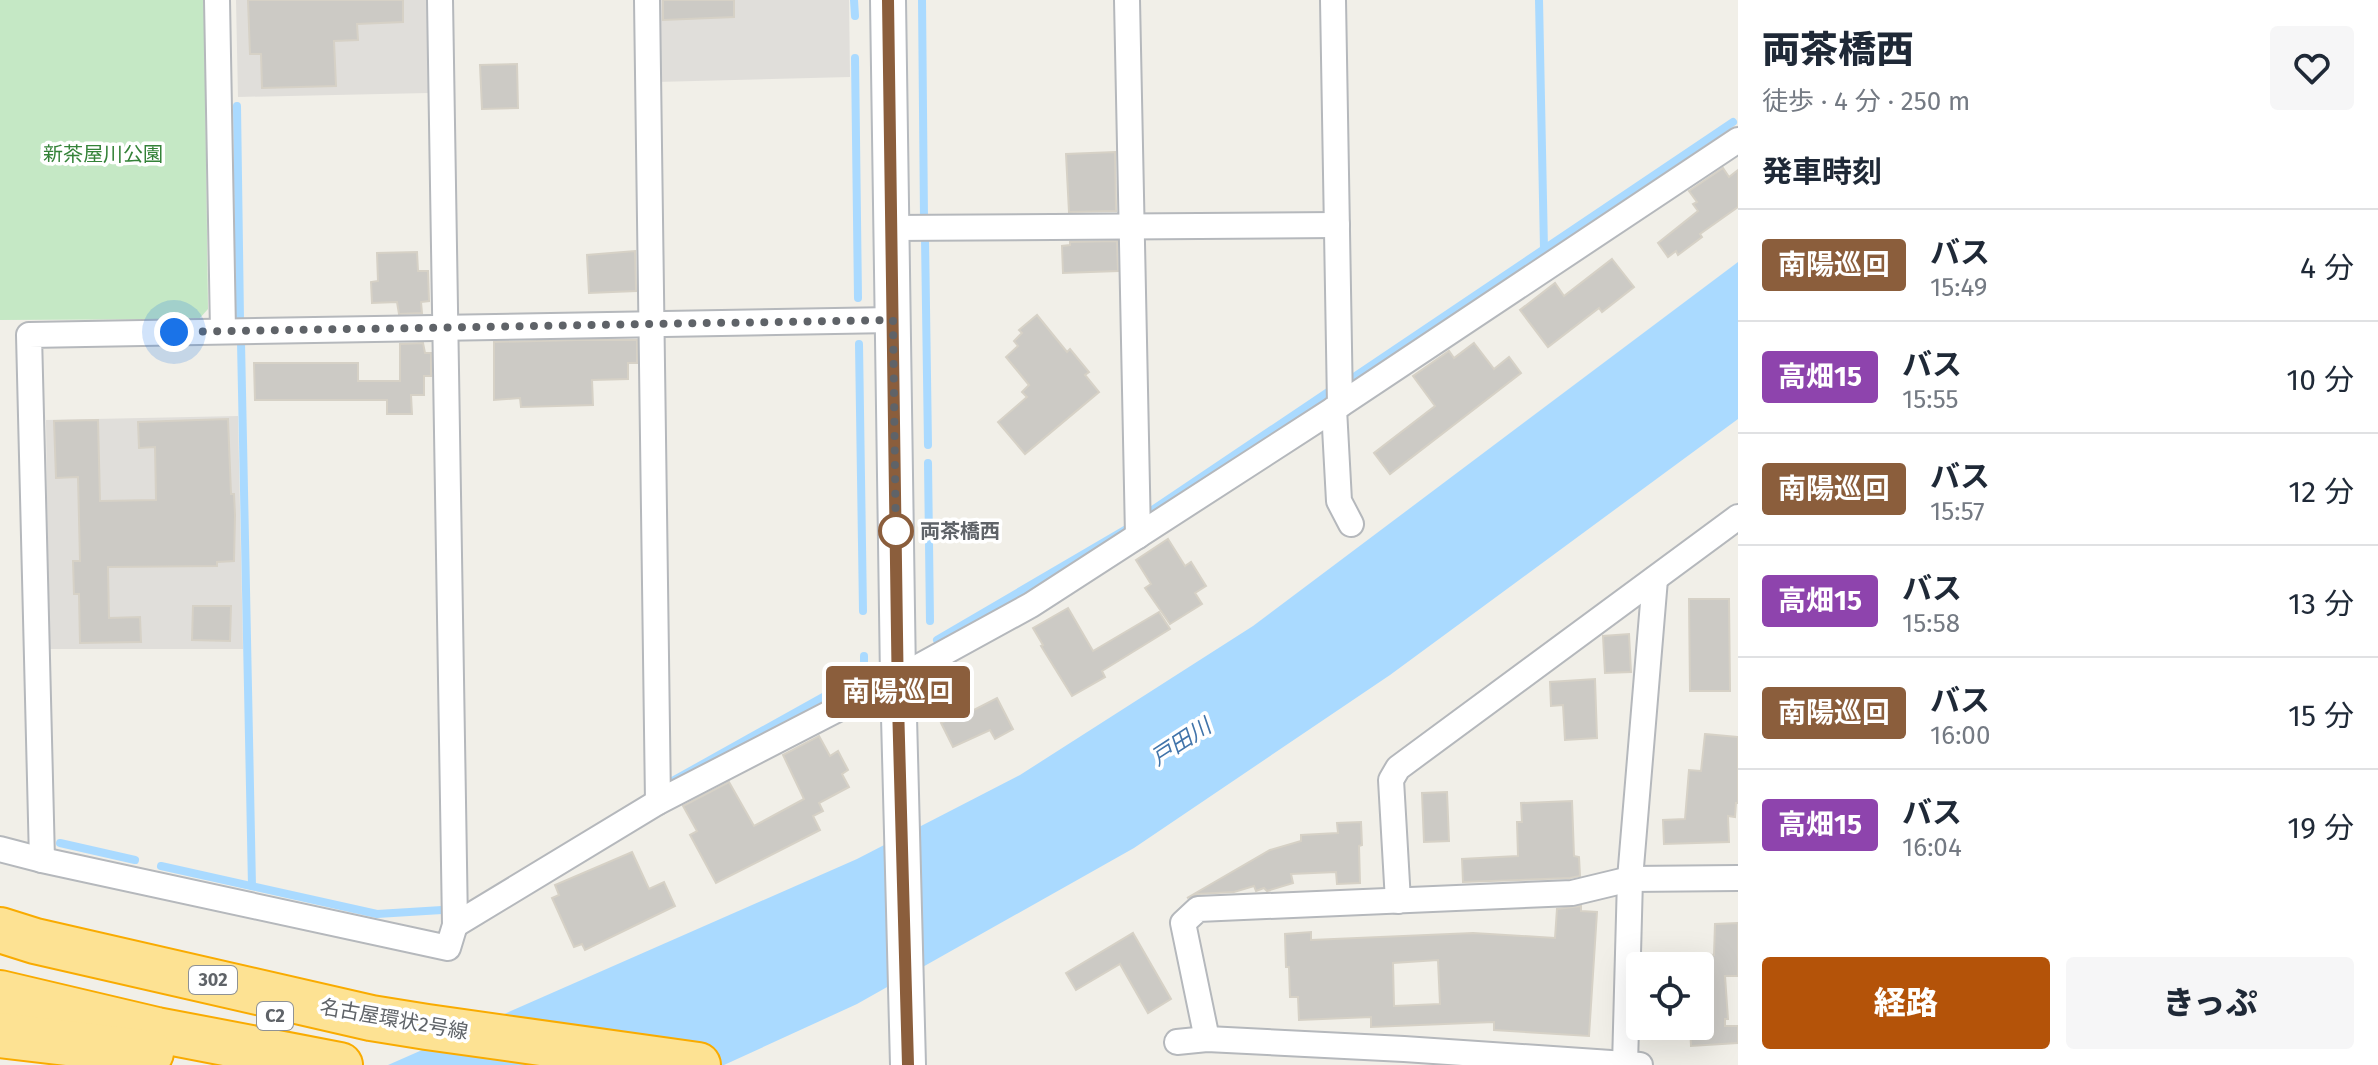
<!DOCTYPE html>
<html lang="ja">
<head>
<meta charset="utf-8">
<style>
	:root { --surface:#fff; --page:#f6f6f7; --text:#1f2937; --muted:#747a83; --line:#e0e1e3; --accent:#b45309 }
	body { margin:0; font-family:"Fira Sans","Noto Sans JP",sans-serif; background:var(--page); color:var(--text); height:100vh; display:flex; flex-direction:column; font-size:30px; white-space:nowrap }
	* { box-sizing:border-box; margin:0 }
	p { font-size:26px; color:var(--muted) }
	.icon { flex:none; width:44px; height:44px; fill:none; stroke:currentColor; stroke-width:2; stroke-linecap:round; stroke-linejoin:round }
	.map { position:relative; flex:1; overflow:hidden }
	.details { display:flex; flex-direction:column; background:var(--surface); width:640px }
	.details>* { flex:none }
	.badge { padding:0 16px; border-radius:6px; font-size:28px; line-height:52px }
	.buttons { position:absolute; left:1626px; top:952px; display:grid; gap:16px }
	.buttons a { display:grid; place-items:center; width:88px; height:88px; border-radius:8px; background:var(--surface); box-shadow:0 8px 32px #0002; font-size:40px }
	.you { position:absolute; width:40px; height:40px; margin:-20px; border:6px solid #fff; border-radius:50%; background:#1a73e8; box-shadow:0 0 0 12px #1a73e833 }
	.map>.badge { position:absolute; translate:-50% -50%; box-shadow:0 0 0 4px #fff }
	h2 { padding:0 24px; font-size:30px; line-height:72px }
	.round { display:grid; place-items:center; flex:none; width:84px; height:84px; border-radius:8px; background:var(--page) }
	.summary { display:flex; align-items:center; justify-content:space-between; height:136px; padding:0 24px }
	h1 { font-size:38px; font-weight:800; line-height:60px }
	.button { display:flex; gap:16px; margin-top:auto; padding:16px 24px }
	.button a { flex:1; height:92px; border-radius:8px; background:var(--accent); color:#fff; font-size:32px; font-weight:800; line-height:92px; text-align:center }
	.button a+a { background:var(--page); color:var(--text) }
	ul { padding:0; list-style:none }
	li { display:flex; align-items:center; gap:24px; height:112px; padding:0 24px; border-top:2px solid var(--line) }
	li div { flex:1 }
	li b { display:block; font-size:30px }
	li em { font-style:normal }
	li .badge { min-width:88px; font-weight:700; text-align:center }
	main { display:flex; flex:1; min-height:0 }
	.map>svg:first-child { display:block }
</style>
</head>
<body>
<main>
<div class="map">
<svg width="1738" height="1065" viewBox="0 0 1738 1065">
	<rect width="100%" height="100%" fill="#f1efe8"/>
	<g fill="#e0deda">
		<polygon points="236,0 427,0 428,93 238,97"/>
		<polygon points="655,0 849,0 850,77 656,82"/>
		<polygon points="238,416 243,649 49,649 46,420"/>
	</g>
	<polygon fill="#c5e8c5" points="0,0 204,0 208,309 199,319 0,320"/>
	<polygon fill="#aadaff" points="1738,262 1738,419 1390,675 1134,848 857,1004 724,1065 388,1065 857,859 1020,775 1253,626"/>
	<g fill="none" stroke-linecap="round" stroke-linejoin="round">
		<g stroke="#aadaff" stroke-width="8">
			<polyline points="854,0 855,16"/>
			<polyline points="922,0 924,219"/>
			<polyline points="1539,0 1544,249"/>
			<polyline points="855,58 858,298"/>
			<polyline points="237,106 240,319"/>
			<polyline points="925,238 928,445"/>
			<polyline points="241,342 252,886"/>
			<polyline points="859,344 863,611"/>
			<polyline points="1351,379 1733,122"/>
			<polyline points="928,463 930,621"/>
			<polyline points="1145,515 1328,392"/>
			<polyline points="937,640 1130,527"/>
			<polyline points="864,656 864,674"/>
			<polyline points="667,784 868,672"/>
			<polyline points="60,843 135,860"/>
			<polyline points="161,866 377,914 442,910"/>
		</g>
	</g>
	<g fill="#cccac5" stroke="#d6d1c6" stroke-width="2" fill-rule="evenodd">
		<polygon points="248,0 403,0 403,22 357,24 358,40 334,41 336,86 262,88 261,54 250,54"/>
		<polygon points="663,0 734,0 734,17 663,20"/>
		<polygon points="517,64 518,108 482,109 480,65"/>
		<polygon points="1115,152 1116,211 1069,212 1066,154"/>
		<polygon points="1723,168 1729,177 1738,170 1738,207 1700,234 1702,237 1678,255 1676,251 1668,257 1658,243 1698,211 1693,204 1697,202 1689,191"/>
		<polygon points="1117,241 1118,271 1063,273 1062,246 1070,245 1070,242"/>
		<polygon points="635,251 636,291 589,293 587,255"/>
		<polygon points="417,252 418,271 428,271 429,301 421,302 422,313 399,314 397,302 372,303 371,282 378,281 377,253"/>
		<polygon points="1612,259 1634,287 1602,312 1599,308 1548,347 1520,310 1555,283 1564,296"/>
		<polygon points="1037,315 1067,352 1070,349 1089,372 1085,375 1099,392 1025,454 998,422 1027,397 1022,392 1029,385 1006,357 1018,346 1014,341 1022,333 1019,330"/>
		<polygon points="577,340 637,340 637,363 628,363 628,379 592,380 593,405 521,407 520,398 494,400 494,342"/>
		<polygon points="423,343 425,353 431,353 431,376 424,376 424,395 411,395 412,414 387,414 387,400 255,400 254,363 358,363 358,381 400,381 400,344"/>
		<polygon points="1474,343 1494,369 1509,357 1521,373 1390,474 1374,453 1435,406 1413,376 1449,351 1454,358"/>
		<polygon points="228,419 231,494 234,494 235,515 234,561 217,562 217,566 108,567 109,618 140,617 141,642 80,643 79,594 74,594 73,561 80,561 78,477 56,478 54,421 98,420 100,501 156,500 155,447 139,448 138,422"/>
		<polygon points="1168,539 1185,566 1191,562 1206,586 1195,593 1202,604 1170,624 1145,588 1151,584 1136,560"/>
		<polygon points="1689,599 1729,599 1730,691 1690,691"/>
		<polygon points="193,606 231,606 230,641 192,640"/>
		<polygon points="1068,608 1093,651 1159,612 1170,629 1102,671 1105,677 1072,696 1041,646 1043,645 1033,628"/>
		<polygon points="1629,634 1631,672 1605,673 1603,636"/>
		<polygon points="1595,679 1597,738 1565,740 1563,705 1551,706 1550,682"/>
		<polygon points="997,698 1013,729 995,739 990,730 953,747 941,723 969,710 970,712"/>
		<polygon points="1705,734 1738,737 1738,803 1736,803 1735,817 1728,816 1729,842 1664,844 1663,820 1685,819 1689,770 1701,771"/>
		<polygon points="819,736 830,756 838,751 848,770 842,774 849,787 819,803 823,811 813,816 820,830 716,883 690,835 697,831 683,806 729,782 754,826 804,799 783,755"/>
		<polygon points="1447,792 1449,841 1424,842 1422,793"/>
		<polygon points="1572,801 1574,856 1579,857 1580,876 1570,878 1463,882 1462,859 1518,856 1517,822 1522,822 1521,803"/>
		<polygon points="1361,822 1362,845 1359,846 1360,883 1337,884 1336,872 1291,874 1293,883 1267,891 1264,888 1256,891 1254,886 1234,892 1197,894 1187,898 1270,850 1301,841 1301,835 1338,833 1337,823"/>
		<polygon points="632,852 649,889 664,882 675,906 585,950 582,944 574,947 552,898 559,895 555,885"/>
		<path d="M 1581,906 L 1581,911 L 1597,912 L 1589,1036 L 1494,1030 L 1494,1022 L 1371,1027 L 1371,1017 L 1299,1020 L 1298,997 L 1290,997 L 1289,967 L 1286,967 L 1285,934 L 1311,932 L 1311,940 L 1473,933 L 1555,938 L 1557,909 ZM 1438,960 L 1440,1004 L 1394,1006 L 1393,963 Z"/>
		<polygon points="1738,923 1738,976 1725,976 1728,1019 1725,1019 1725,1026 1738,1026 1738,1043 1691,1046 1690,1026 1700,1026 1700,954 1714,955 1715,924"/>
		<polygon points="1133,933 1171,999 1148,1013 1120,964 1076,990 1066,973"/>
	</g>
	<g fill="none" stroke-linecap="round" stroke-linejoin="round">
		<defs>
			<g id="street">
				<polyline points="217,0 223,331"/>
				<polyline points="647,0 658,802"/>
				<polyline points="1127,0 1138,536"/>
				<polyline points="1333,0 1340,405"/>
				<polyline points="891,228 1337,225"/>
				<polyline points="1334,409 1339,501 1351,524"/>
				<polyline points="0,849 42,860 448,948 455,925 440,0"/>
				<polyline points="42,860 29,335 893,320"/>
				<polyline points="1398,901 1391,780 1398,768 1738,517"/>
				<polyline points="455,925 658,802 898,678 1031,605 1334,409 1738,140"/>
				<polyline points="1207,1039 1183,923 1198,909 1572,893 1630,879 1738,878"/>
				<polyline points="1177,1042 1207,1039 1404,1049 1640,1065"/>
				<polyline points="1625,1065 1630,879 1655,579"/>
			</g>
			<polyline id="secondary" points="888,0 898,678 908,1065"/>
			<g id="highway">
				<polyline points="0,930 35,941 371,1018 427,1027 698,1065"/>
				<polyline points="0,993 157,1030 340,1065"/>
				<polyline points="0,1035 151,1053"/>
			</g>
		</defs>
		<use href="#street" stroke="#b5b8bc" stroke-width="28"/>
		<use href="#secondary" stroke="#b6babf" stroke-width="38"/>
		<use href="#highway" stroke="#f9ab00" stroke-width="48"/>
		<use href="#street" stroke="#fff" stroke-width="24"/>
		<use href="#secondary" stroke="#fff" stroke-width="34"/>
		<use href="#highway" stroke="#fde293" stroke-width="44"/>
	</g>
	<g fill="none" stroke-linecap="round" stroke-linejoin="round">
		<defs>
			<polyline id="line" points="888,0 898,704 908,1065"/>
		</defs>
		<use href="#line" stroke="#fff" stroke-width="18"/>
		<use href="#line" stroke="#8b5e3c" stroke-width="12"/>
		<polyline stroke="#5f6368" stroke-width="8" stroke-dasharray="0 14.4" points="174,332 893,320 896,544 896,531"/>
	</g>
	<circle fill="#fff" stroke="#8b5e3c" stroke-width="4" cx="896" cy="531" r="16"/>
	<g text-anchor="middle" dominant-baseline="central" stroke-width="7" stroke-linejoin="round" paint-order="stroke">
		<g fill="#fff" stroke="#8f9295" stroke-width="2">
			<rect x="189" y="966" width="48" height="28" rx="6"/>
			<rect x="257" y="1002" width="36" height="28" rx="6"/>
		</g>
		<g font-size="18" font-weight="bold" fill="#5f6368">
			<text x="213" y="980">302</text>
			<text x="275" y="1016">C2</text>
		</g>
		<g font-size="20" fill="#348238" stroke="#fff">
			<text x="103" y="154">新茶屋川公園</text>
		</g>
		<g font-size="20" font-weight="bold" fill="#5f6368" stroke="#fff" text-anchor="start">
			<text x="920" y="531">両茶橋西</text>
		</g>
		<g font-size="20" fill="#5f6368" stroke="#fff">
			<text transform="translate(394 1019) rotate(10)">名古屋環状2号線</text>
		</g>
		<g font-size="22" font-style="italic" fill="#4174aa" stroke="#fff">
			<text transform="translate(1181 742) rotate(-33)">戸田川</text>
		</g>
	</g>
</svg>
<div class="buttons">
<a><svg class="icon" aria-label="locate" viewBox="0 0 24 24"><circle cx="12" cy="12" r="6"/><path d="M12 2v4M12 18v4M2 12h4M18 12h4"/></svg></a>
</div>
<div class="you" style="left:174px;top:332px"></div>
<b class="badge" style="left:898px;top:692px;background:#8b5e3c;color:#fff">南陽巡回</b>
</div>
<section class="details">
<div class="summary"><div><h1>両茶橋西</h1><p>徒歩 · 4 分 · 250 m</p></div><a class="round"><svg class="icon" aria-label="heart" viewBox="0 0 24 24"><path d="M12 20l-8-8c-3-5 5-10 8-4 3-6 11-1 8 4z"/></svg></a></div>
<h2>発車時刻</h2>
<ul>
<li><span class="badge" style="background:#8b5e3c;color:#fff">南陽巡回</span><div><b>バス</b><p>15:49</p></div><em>4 分</em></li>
<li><span class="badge" style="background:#8e44ad;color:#fff">高畑15</span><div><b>バス</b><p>15:55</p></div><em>10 分</em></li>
<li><span class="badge" style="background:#8b5e3c;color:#fff">南陽巡回</span><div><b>バス</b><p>15:57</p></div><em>12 分</em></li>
<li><span class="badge" style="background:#8e44ad;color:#fff">高畑15</span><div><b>バス</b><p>15:58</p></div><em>13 分</em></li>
<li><span class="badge" style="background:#8b5e3c;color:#fff">南陽巡回</span><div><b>バス</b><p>16:00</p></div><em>15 分</em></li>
<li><span class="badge" style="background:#8e44ad;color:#fff">高畑15</span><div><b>バス</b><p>16:04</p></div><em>19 分</em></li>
</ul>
<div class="button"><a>経路</a><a>きっぷ</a></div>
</section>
</main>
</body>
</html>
